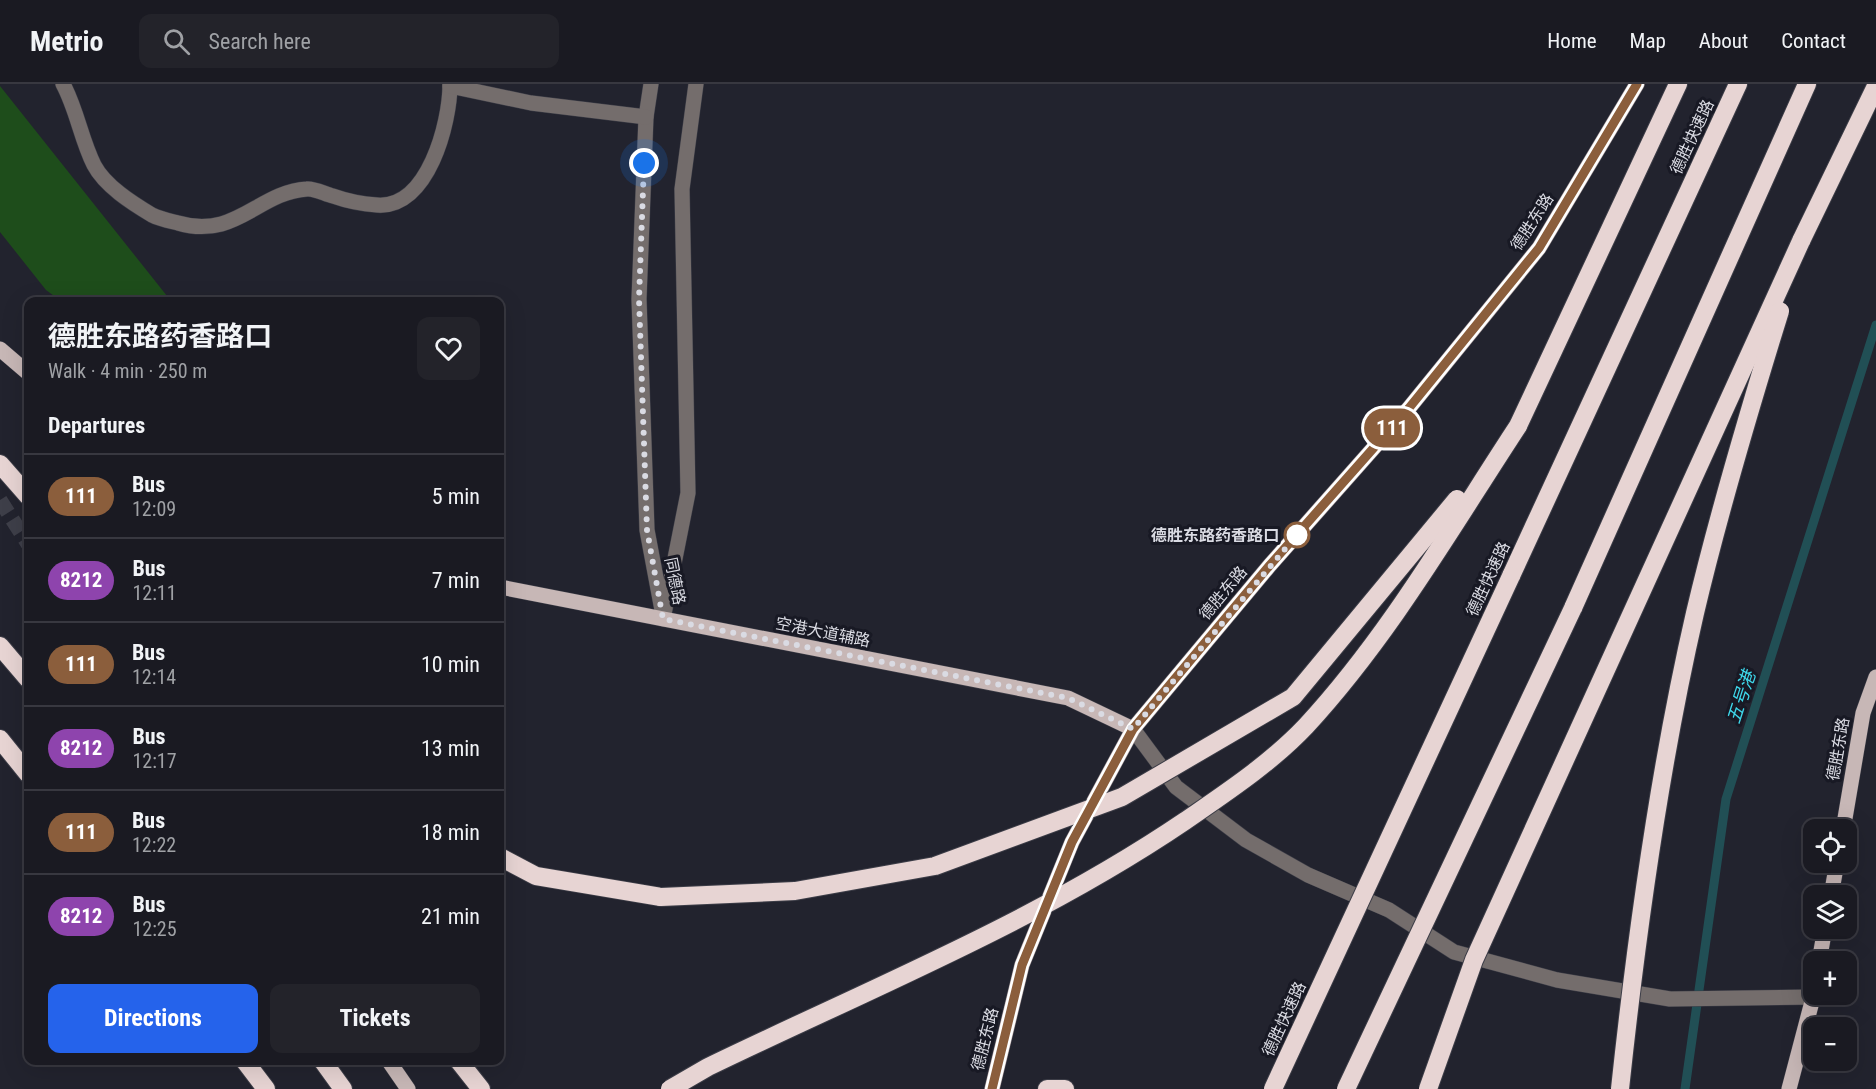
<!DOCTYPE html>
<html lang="en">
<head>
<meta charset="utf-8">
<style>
	:root { --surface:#1a1a22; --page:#23232a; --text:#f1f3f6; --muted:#9fa1a5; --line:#383840; --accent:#2563eb }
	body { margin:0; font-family:"Roboto Condensed","Noto Sans SC",sans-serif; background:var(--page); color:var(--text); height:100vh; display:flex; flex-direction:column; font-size:22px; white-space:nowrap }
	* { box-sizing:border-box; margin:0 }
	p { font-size:20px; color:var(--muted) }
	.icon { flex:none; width:33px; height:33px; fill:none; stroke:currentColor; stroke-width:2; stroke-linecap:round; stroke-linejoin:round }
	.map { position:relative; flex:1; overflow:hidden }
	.panel { position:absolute; left:24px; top:213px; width:480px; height:768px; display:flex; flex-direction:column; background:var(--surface); border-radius:12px; box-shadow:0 6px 24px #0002,0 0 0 2px var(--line) }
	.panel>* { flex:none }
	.badge { padding:0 12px; border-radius:20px; font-size:21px; line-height:39px }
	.fabs { position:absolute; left:1803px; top:735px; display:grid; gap:12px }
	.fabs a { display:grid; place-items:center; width:54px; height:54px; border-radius:12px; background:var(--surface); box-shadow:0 6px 24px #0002,0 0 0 2px var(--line); font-size:30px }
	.you { position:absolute; width:30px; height:30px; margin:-15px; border:4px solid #fff; border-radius:50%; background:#1a73e8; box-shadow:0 0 0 9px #1a73e833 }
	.map>.badge { position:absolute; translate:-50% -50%; box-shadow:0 0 0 3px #fff }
	h2 { padding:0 24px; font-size:22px; line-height:54px }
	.round { display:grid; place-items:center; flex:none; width:63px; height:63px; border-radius:12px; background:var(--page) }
	.head { display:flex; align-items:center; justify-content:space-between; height:102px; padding:0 24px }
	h1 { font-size:28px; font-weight:700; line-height:45px }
	.cta { display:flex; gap:12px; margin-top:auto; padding:12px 24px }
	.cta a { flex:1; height:69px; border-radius:12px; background:var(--accent); color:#fff; font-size:24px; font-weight:700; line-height:69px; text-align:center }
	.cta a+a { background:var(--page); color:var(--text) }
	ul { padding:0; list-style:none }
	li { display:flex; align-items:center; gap:18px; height:84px; padding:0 24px; border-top:2px solid var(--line) }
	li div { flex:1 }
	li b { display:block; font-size:22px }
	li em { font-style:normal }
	li .badge { min-width:66px; font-weight:700; text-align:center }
	header { display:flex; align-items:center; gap:36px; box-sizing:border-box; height:84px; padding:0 30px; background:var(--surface); border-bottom:2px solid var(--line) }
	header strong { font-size:28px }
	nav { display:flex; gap:33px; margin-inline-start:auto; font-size:21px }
	.search { width:420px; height:54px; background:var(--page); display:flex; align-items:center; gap:15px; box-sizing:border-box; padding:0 21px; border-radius:12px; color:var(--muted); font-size:22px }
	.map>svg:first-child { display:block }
</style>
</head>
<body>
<header>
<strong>Metrio</strong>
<div class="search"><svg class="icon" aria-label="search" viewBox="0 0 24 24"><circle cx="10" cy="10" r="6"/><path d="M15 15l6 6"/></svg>Search here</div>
<nav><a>Home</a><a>Map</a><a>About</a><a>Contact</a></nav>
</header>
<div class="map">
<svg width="1876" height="1005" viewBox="0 0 1876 1005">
	<rect width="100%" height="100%" fill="#22232e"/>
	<polygon fill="#1e4d1b" points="0,2 171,217 61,217 46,206 0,148"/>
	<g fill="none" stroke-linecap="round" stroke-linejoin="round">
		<polyline stroke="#214f55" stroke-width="9" points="1685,1005 1726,715 1876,241"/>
		<polyline stroke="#3e3f49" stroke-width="15" stroke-dasharray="15 8" stroke-linecap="butt" points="0,416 28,460"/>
		<defs>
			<g id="minor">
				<path d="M 63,0 C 77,26 81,55 94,81 C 105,102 132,119 152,131 C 160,135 170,137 178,139 C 236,156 258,108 307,105 C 314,104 325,110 333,112 C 347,117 362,120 377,121 C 428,125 450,39 450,0"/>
				<polyline points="651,0 646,33 639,215 647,446 662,526"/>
				<polyline points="450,2 531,19 646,33"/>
				<polyline points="663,535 688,409 682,105 696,0"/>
				<polyline points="1133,645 1176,703 1246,756 1308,791 1389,826 1454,868 1557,896 1670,915 1813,913"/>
			</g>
			<g id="major">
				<polyline points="0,265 28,289"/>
				<polyline points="500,503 1068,614 1133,645"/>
				<polyline points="1843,746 1863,629 1876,593"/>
				<polyline points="1831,812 1837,778"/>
				<polyline points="1819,878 1825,844"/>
				<polyline points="388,976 408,1005"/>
				<polyline points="992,1005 1022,881 1072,758 1133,645 1270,481 1409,324 1539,164 1637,0"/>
				<polyline points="1789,1005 1814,910"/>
			</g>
			<g id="highway">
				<polyline points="1801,157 1876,2"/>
				<polyline points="1518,342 1678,0"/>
				<polyline points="0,380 28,412"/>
				<polyline points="1511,492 1738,0"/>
				<polyline points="1573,524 1807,0"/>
				<polyline points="0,562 28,595"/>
				<polyline points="0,655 28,690"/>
				<polyline points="500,773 536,792 661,813"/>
				<polyline points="244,976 266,1005"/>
				<polyline points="322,976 343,1005"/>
				<polyline points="458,976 481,1005"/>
				<polyline points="1047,1005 1065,1005"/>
			</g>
		</defs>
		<use href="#minor" stroke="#3c3d47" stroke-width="16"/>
		<use href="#major" stroke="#3c3d47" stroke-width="16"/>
		<use href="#highway" stroke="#3c3d47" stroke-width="20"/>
		<use href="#minor" stroke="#746d6c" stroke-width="15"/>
		<use href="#major" stroke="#c7b7b6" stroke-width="15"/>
		<use href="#highway" stroke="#e7d4d3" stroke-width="18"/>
		<defs>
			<g id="highway-bridge">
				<polyline points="661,813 795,807 935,782 1122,713 1293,613 1457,415"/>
				<path d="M 670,1005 L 708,983 C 869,905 1036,838 1185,737 C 1227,708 1271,679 1306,642 C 1389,552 1451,444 1518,342"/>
				<polyline points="1273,1005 1511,492"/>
				<polyline points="1346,1005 1573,524"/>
				<polyline points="1428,1005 1474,876 1801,157"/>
				<path d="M 1620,1005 C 1637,846 1659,685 1695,529 C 1719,427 1749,327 1780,227"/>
			</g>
		</defs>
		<use href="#highway-bridge" stroke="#3c3d47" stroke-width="20" stroke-linecap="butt"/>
		<use href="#highway-bridge" stroke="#e7d4d3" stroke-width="18"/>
	</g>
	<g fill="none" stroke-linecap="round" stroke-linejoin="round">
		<defs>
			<polyline id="line" points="992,1005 1022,881 1072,758 1133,645 1270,481 1409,324 1539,164 1637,0"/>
		</defs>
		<use href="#line" stroke="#fff" stroke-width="14"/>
		<use href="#line" stroke="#8b5e3c" stroke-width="9"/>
		<polyline stroke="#dadbe3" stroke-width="6" stroke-dasharray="0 10.8" points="644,79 639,215 647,446 663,535 1068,614 1133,645 1297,451"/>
	</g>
	<circle fill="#fff" stroke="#8b5e3c" stroke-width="3" cx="1297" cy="451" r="12"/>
	<g text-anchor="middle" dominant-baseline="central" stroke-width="6" stroke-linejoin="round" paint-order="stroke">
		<g font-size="16" fill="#dadbe3" stroke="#181924">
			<text transform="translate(1692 53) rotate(-65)">德胜快速路</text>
			<text transform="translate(1532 138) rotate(-57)">德胜东路</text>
			<text transform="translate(1488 495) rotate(-65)">德胜快速路</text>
			<text transform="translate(675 497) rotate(79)">同德路</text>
			<text transform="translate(1223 509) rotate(-50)">德胜东路</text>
			<text transform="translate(823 548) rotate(11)">空港大道辅路</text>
			<text transform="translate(1838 665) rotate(-80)">德胜东路</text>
			<text transform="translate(1284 935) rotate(-65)">德胜快速路</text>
			<text transform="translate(985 955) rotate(-76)">德胜东路</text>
		</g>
		<g font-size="16" font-weight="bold" fill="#dadbe3" stroke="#181924" text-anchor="end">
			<text x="1279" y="451">德胜东路药香路口</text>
		</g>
		<g font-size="18" font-style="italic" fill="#3fd9ec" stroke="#181924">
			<text transform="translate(1741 613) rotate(-72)">五号港</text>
		</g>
	</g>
</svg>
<div class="fabs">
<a><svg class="icon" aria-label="locate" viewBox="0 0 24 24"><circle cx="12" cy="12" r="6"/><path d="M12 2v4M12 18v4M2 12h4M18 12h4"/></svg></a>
<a><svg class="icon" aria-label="layers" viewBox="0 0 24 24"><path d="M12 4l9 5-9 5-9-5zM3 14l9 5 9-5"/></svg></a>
<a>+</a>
<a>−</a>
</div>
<div class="you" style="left:644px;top:79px"></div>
<b class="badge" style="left:1392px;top:344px;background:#8b5e3c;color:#fff">111</b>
<section class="panel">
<div class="head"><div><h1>德胜东路药香路口</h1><p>Walk · 4 min · 250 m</p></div><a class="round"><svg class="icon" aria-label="heart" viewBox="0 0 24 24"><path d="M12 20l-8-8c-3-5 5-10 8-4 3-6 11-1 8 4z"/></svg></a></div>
<h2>Departures</h2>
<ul>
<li><span class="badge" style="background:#8b5e3c;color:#fff">111</span><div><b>Bus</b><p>12:09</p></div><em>5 min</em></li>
<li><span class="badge" style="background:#8e44ad;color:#fff">8212</span><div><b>Bus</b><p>12:11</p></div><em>7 min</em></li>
<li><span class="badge" style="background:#8b5e3c;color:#fff">111</span><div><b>Bus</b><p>12:14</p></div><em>10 min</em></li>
<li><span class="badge" style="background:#8e44ad;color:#fff">8212</span><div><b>Bus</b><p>12:17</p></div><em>13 min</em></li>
<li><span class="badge" style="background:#8b5e3c;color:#fff">111</span><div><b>Bus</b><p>12:22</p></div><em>18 min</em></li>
<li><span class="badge" style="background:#8e44ad;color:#fff">8212</span><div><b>Bus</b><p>12:25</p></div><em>21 min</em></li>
</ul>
<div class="cta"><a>Directions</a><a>Tickets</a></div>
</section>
</div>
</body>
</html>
